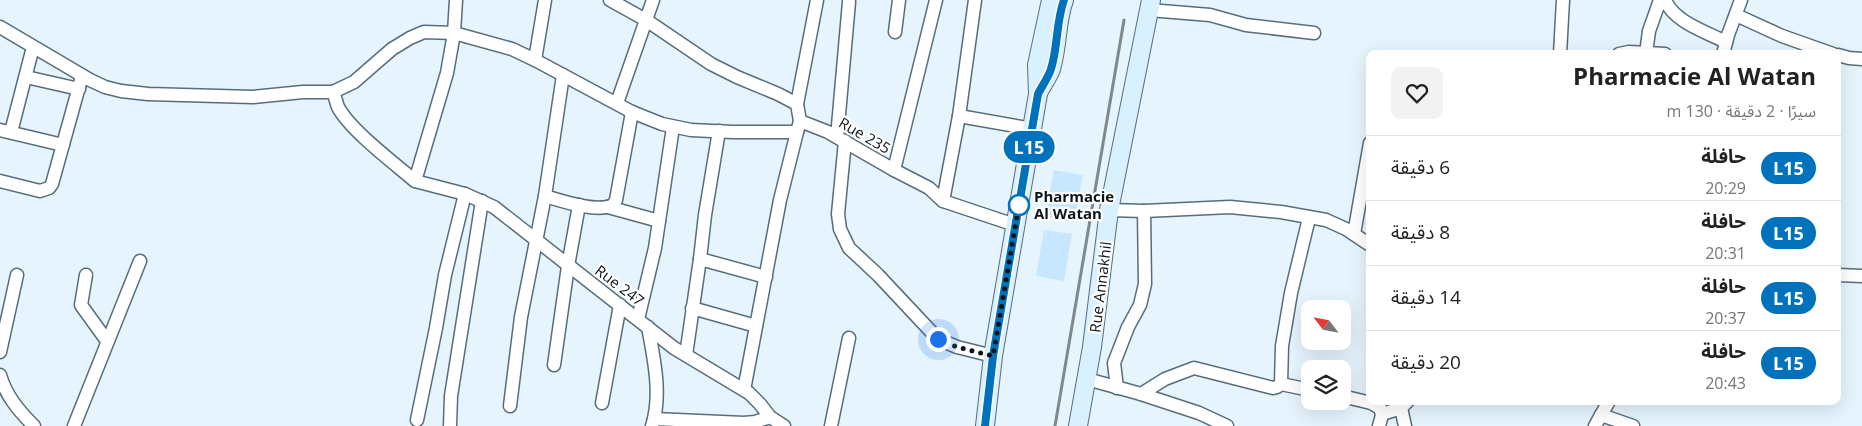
<!DOCTYPE html>
<html lang="ar">
<head>
<meta charset="utf-8">
<style>
	:root { --surface:#fff; --page:#f2f2f2; --text:#222; --muted:#767676; --line:#e0e0e0 }
	body { margin:0; font-family:"Open Sans","Noto Sans Arabic",sans-serif; background:var(--page); color:var(--text); direction:rtl; height:100vh; display:flex; flex-direction:column; font-size:19px; white-space:nowrap }
	* { box-sizing:border-box; margin:0 }
	p { font-size:16px; color:var(--muted) }
	.icon { flex:none; width:28px; height:28px; fill:none; stroke:currentColor; stroke-width:2; stroke-linecap:round; stroke-linejoin:round }
	.map { position:relative; flex:1; overflow:hidden; direction:ltr }
	.sheet { position:absolute; left:1366px; top:50px; width:475px; height:355px; display:flex; flex-direction:column; background:var(--surface); border-radius:10px; box-shadow:0 5px 20px #0002; direction:rtl }
	.sheet>* { flex:none }
	.badge { padding:0 10px; border-radius:16px; font-size:18px; line-height:32px }
	.needle { width:32px; rotate:302deg }
	.buttons { position:absolute; left:1301px; top:300px; display:grid; gap:10px }
	.buttons a { display:grid; place-items:center; width:50px; height:50px; border-radius:10px; background:var(--surface); box-shadow:0 5px 20px #0002; font-size:25px }
	.you { position:absolute; width:25px; height:25px; margin:-12px; border:4px solid #fff; border-radius:50%; background:#1a73e8; box-shadow:0 0 0 8px #1a73e833 }
	.map>.badge { position:absolute; translate:-50% -50%; box-shadow:0 0 0 2px #fff }
	.round { display:grid; place-items:center; flex:none; width:52px; height:52px; border-radius:10px; background:var(--page) }
	.overview { display:flex; align-items:center; justify-content:space-between; height:85px; padding:0 25px }
	h1 { font-size:24px; font-weight:700; line-height:38px }
	ul { padding:0; list-style:none }
	li { display:flex; align-items:center; gap:15px; height:65px; padding:0 25px; border-top:1px solid var(--line) }
	li div { flex:1 }
	li b { display:block; font-size:19px }
	li em { font-style:normal }
	li .badge { min-width:55px; font-weight:700; text-align:center }
	.map>svg:first-child { display:block }
</style>
</head>
<body>
<div class="map">
<svg width="1862" height="426" viewBox="0 0 1862 426">
	<rect width="100%" height="100%" fill="#e6f4fd"/>
	<g fill="#c6e7fd">
		<polygon points="1054,170 1083,175 1074,222 1045,217"/>
		<polygon points="1044,230 1072,234 1064,281 1036,276"/>
	</g>
	<g fill="none" stroke-linecap="round" stroke-linejoin="round">
		<defs>
			<g id="street">
				<polyline points="456,0 454,33 447,73 415,181 465,194 494,207 674,348 749,393 760,404 770,417 784,426"/>
				<polyline points="610,0 646,20 711,64 737,77 778,94 797,104 800,121 828,132 894,170 929,188 943,201 1015,225"/>
				<path d="M 1665,0 C 1674,22 1706,32 1726,42"/>
				<polyline points="1149,10 1210,15 1246,25 1314,33"/>
				<polyline points="1736,15 1782,36 1833,54"/>
				<polyline points="0,27 90,80 105,87 121,91 148,94 253,97 303,92 333,92 354,82 392,49 410,38 424,32 454,33 512,49 535,60 632,112 662,124 691,130 733,132 797,132 800,121"/>
				<polyline points="895,32 899,0"/>
				<polyline points="1646,53 1649,31 1660,0"/>
				<polyline points="1560,54 1563,0"/>
				<polyline points="1619,54 1629,52 1665,54"/>
				<polyline points="1723,54 1728,35 1741,0"/>
				<polyline points="1838,55 1849,58 1862,59"/>
				<polyline points="535,60 545,0"/>
				<polyline points="26,77 79,89"/>
				<path d="M 333,92 C 335,96 336,102 338,107 C 350,130 394,163 415,181"/>
				<polyline points="617,103 653,0"/>
				<polyline points="797,104 817,0"/>
				<polyline points="959,116 1033,129"/>
				<polyline points="0,130 63,145"/>
				<polyline points="11,132 33,47"/>
				<polyline points="837,137 849,2"/>
				<polyline points="845,141 838,214 840,229 849,248 878,275 938,339 957,347 993,356"/>
				<polyline points="894,170 936,0"/>
				<polyline points="0,181 40,191 49,188 52,184 82,76"/>
				<path d="M 545,196 C 562,201 597,213 613,205 L 616,200 L 632,112"/>
				<polyline points="943,201 959,116 975,0"/>
				<polyline points="608,207 659,221"/>
				<polyline points="1109,210 1144,211 1230,207 1281,212 1326,220 1346,229 1370,245"/>
				<polyline points="1354,234 1370,143"/>
				<polyline points="700,259 705,215 719,131"/>
				<polyline points="86,275 81,305 107,341"/>
				<polyline points="1838,275 1862,276"/>
				<polyline points="692,308 756,326"/>
				<polyline points="638,319 655,248 673,127"/>
				<path d="M 648,327 C 654,359 662,395 652,426"/>
				<polyline points="0,352 17,275"/>
				<polyline points="686,355 700,259 766,277"/>
				<polyline points="554,365 568,266 579,205"/>
				<path d="M 0,375 C 6,396 19,411 34,426"/>
				<polyline points="1087,379 1141,394 1199,413 1227,426"/>
				<polyline points="1281,384 1310,390"/>
				<polyline points="1117,388 1114,363 1128,327 1140,305 1145,284 1144,211"/>
				<polyline points="744,390 780,200 797,132"/>
				<polyline points="1141,394 1165,379 1194,368 1273,388 1277,387 1281,384 1282,346 1291,293 1309,218"/>
				<polyline points="1342,396 1371,403 1380,408 1382,415 1379,426"/>
				<polyline points="602,403 620,305"/>
				<polyline points="510,406 521,317 545,196 563,75"/>
				<polyline points="1401,408 1405,426"/>
				<polyline points="1382,414 1401,408 1408,401"/>
				<polyline points="1601,415 1633,426"/>
				<polyline points="654,419 744,423 755,422 770,417"/>
				<polyline points="417,420 436,328 445,275 465,194"/>
				<polyline points="74,426 140,261"/>
				<polyline points="450,426 451,396 482,201"/>
				<polyline points="831,426 849,338"/>
				<polyline points="1595,426 1609,401"/>
			</g>
			<g id="secondary">
				<path d="M 1038,93 C 1042,85 1048,77 1051,69 C 1058,46 1056,22 1064,0"/>
				<polyline points="985,426 993,356 1038,94 1037,65 1051,0"/>
				<polyline points="1078,426 1092,347 1109,210 1151,0"/>
			</g>
		</defs>
		<use href="#street" stroke="#586d7b" stroke-width="15"/>
		<use href="#secondary" stroke="#586d7b" stroke-width="20"/>
		<use href="#street" stroke="#fff" stroke-width="12"/>
		<use href="#secondary" stroke="#d9f0ff" stroke-width="18"/>
		<polyline stroke="#7d888f" stroke-width="3" points="1055,426 1124,20"/>
	</g>
	<g fill="none" stroke-linecap="round" stroke-linejoin="round">
		<defs>
			<path id="line" d="M 985,426 L 993,356 L 1038,94 C 1042,86 1048,78 1051,69 C 1058,47 1056,22 1064,0"/>
		</defs>
		<use href="#line" stroke="#fff" stroke-width="11"/>
		<use href="#line" stroke="#0072bc" stroke-width="8"/>
		<polyline stroke="#0c1419" stroke-width="5" stroke-dasharray="0 9" points="938,339 957,347 993,356 1019,205"/>
	</g>
	<circle fill="#fff" stroke="#0072bc" stroke-width="2.5" cx="1019" cy="205" r="10"/>
	<g text-anchor="middle" dominant-baseline="central" stroke-width="4.5" stroke-linejoin="round" paint-order="stroke">
		<g font-size="15" fill="#0c1419" stroke="#fff">
			<text transform="translate(865 135) rotate(30)">Rue 235</text>
			<text transform="translate(620 285) rotate(37)">Rue 247</text>
			<text transform="translate(1100 287) rotate(-83)">Rue Annakhil</text>
		</g>
		<g font-size="15" font-weight="bold" fill="#0c1419" stroke="#fff" text-anchor="start">
			<text x="1034" y="196">Pharmacie<tspan x="1034" dy="17">Al Watan</tspan></text>
		</g>
	</g>
</svg>
<div class="buttons">
<a><svg class="needle" viewBox="-14 -14 28 28"><path d="M0-13l5 13h-10z" fill="#e53935"/><path d="M0 13l5-13h-10z" fill="#767676"/></svg></a>
<a><svg class="icon" aria-label="layers" viewBox="0 0 24 24"><path d="M12 4l9 5-9 5-9-5zM3 14l9 5 9-5"/></svg></a>
</div>
<div class="you" style="left:938px;top:339px"></div>
<b class="badge" style="left:1029px;top:147px;background:#0072bc;color:#fff">L15</b>
<section class="sheet">
<div class="overview"><div><h1>Pharmacie Al Watan</h1><p>سيرًا · 2 دقيقة · 130 m</p></div><a class="round"><svg class="icon" aria-label="heart" viewBox="0 0 24 24"><path d="M12 20l-8-8c-3-5 5-10 8-4 3-6 11-1 8 4z"/></svg></a></div>
<ul>
<li><span class="badge" style="background:#0072bc;color:#fff">L15</span><div><b>حافلة</b><p>20:29</p></div><em>6 دقيقة</em></li>
<li><span class="badge" style="background:#0072bc;color:#fff">L15</span><div><b>حافلة</b><p>20:31</p></div><em>8 دقيقة</em></li>
<li><span class="badge" style="background:#0072bc;color:#fff">L15</span><div><b>حافلة</b><p>20:37</p></div><em>14 دقيقة</em></li>
<li><span class="badge" style="background:#0072bc;color:#fff">L15</span><div><b>حافلة</b><p>20:43</p></div><em>20 دقيقة</em></li>
</ul>
</section>
</div>
</body>
</html>
